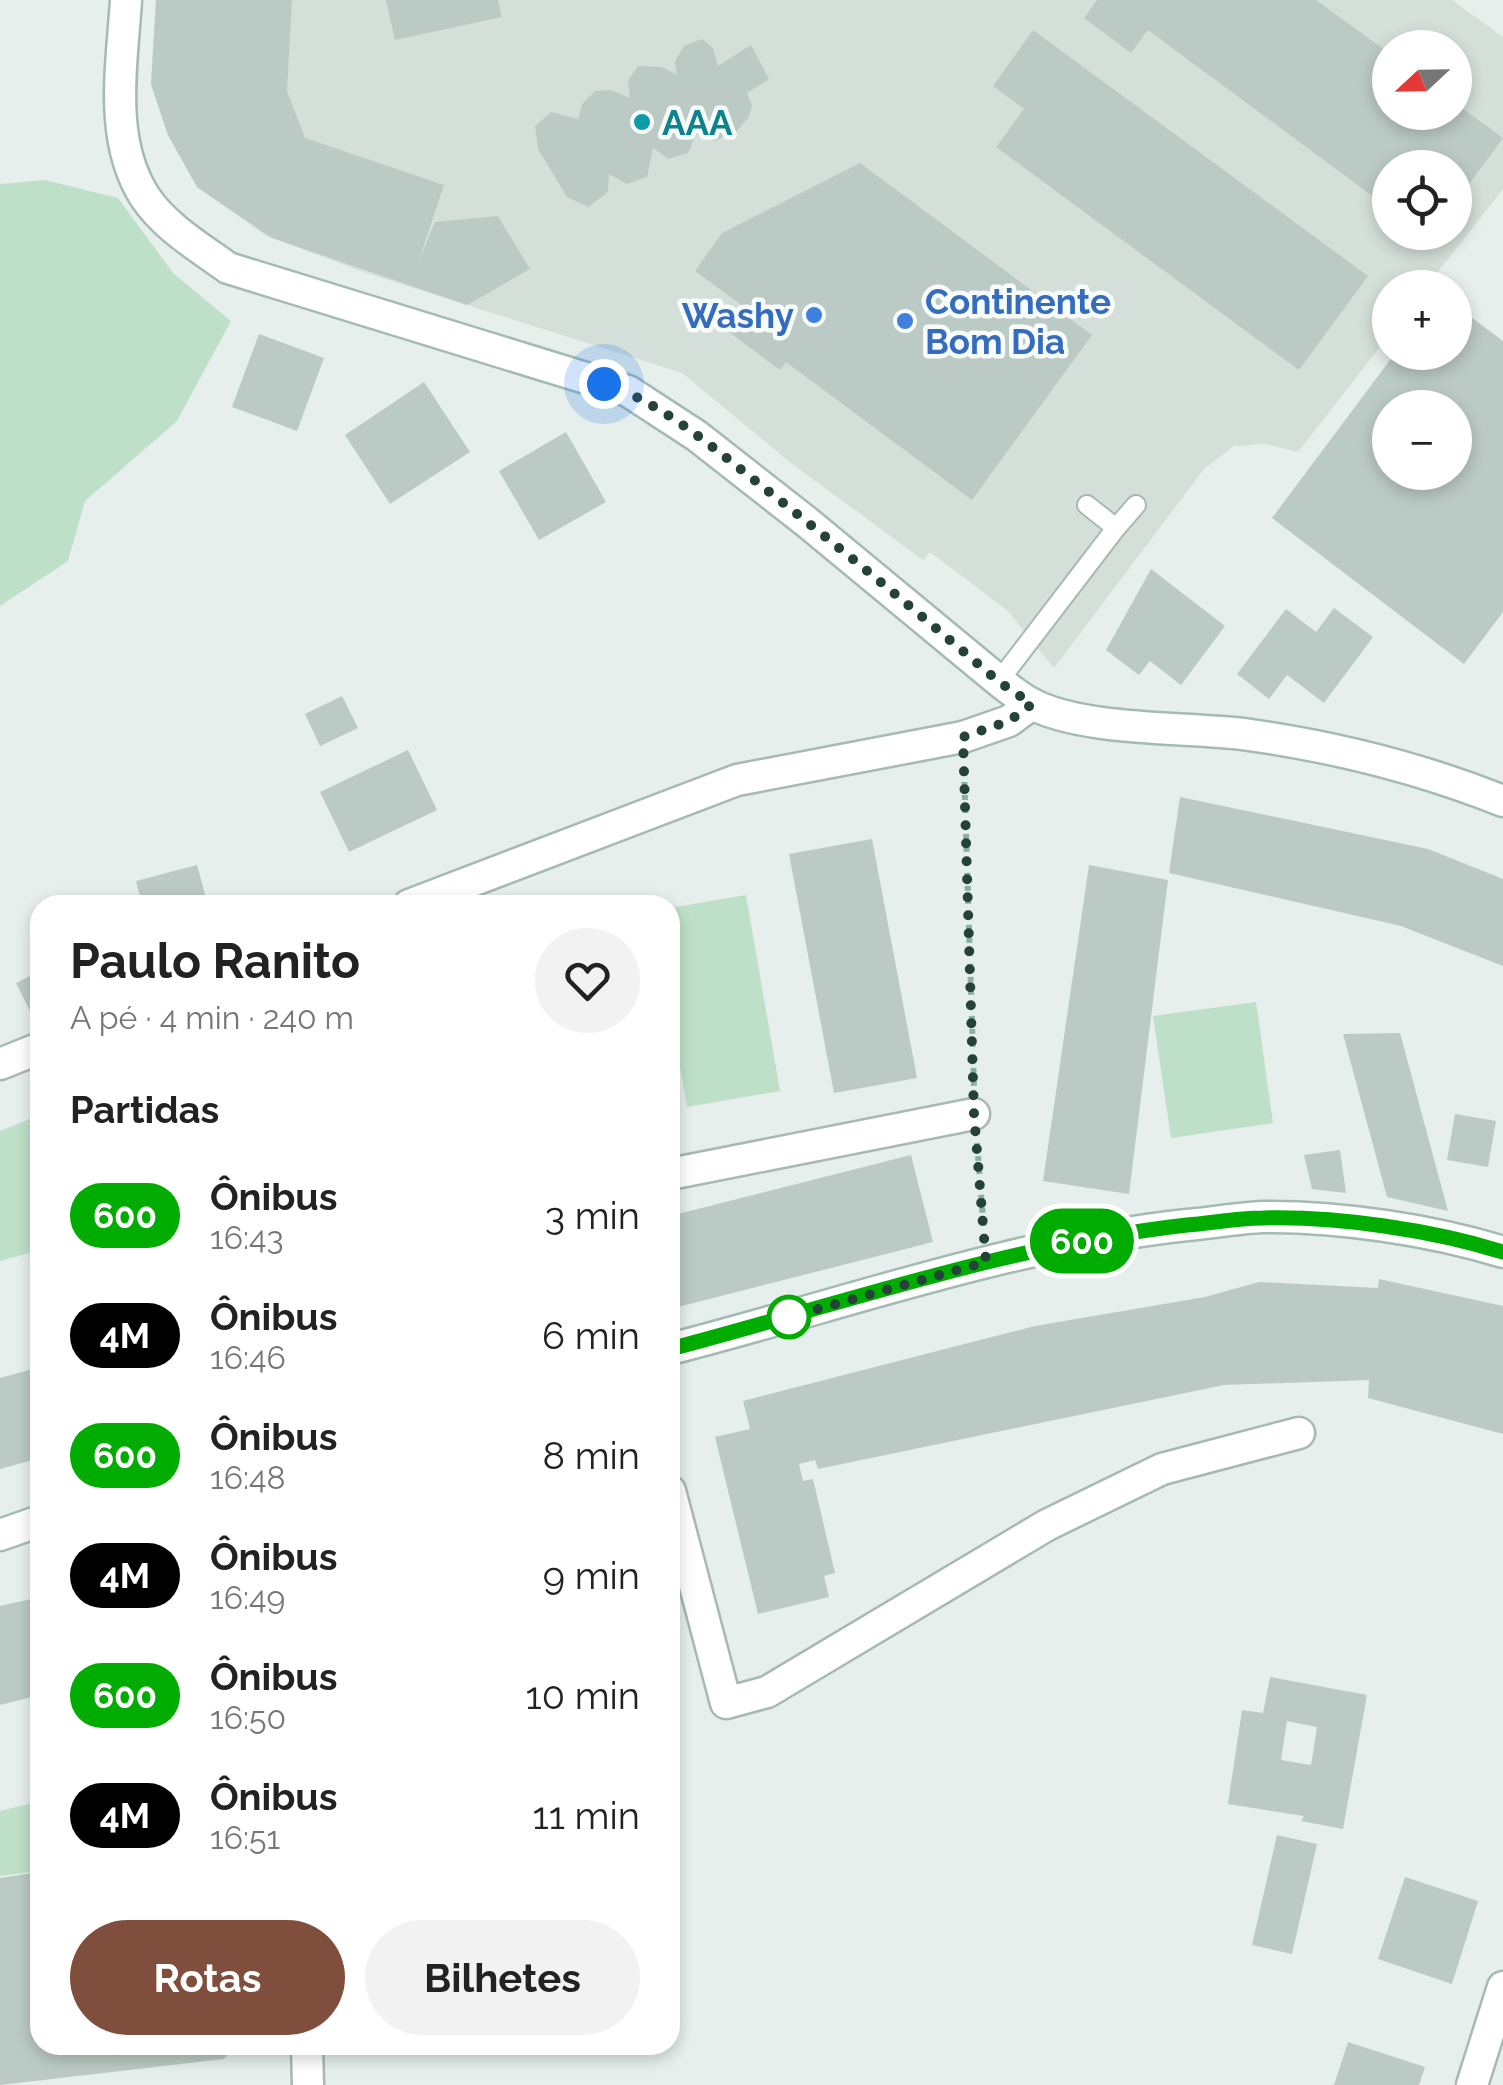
<!DOCTYPE html>
<html lang="pt">
<head>
<meta charset="utf-8">
<style>
	:root { --surface:#fff; --page:#f2f2f2; --text:#222; --muted:#767676; --accent:#804e3d }
	body { margin:0; font-family:Raleway,sans-serif; background:var(--page); color:var(--text); height:100vh; display:flex; flex-direction:column; font-size:38px; white-space:nowrap }
	* { box-sizing:border-box; margin:0 }
	p { font-size:32px; color:var(--muted) }
	.icon { flex:none; width:55px; height:55px; fill:none; stroke:currentColor; stroke-width:2; stroke-linecap:round; stroke-linejoin:round }
	.map { position:relative; flex:1; overflow:hidden }
	.panel { position:absolute; left:30px; top:895px; width:650px; height:1160px; display:flex; flex-direction:column; background:var(--surface); border-radius:30px; box-shadow:0 5px 15px #0003 }
	.panel>* { flex:none }
	.badge { padding:0 20px; border-radius:32px; font-size:35px; line-height:65px }
	.needle { width:65px; rotate:248deg }
	.controls { position:absolute; left:1372px; top:30px; display:grid; gap:20px }
	.controls a { display:grid; place-items:center; width:100px; height:100px; border-radius:50%; background:var(--surface); box-shadow:0 5px 15px #0003; font-size:50px }
	.you { position:absolute; width:50px; height:50px; margin:-25px; border:8px solid #fff; border-radius:50%; background:#1a73e8; box-shadow:0 0 0 15px #1a73e833 }
	.map>.badge { position:absolute; translate:-50% -50%; box-shadow:0 0 0 5px #fff }
	h2 { padding:0 40px; font-size:38px; line-height:90px }
	.round { display:grid; place-items:center; flex:none; width:105px; height:105px; border-radius:52px; background:var(--page) }
	.summary { display:flex; align-items:center; justify-content:space-between; height:170px; padding:0 40px }
	h1 { font-size:48px; font-weight:700; line-height:75px }
	.button { display:flex; gap:20px; margin-top:auto; padding:20px 40px }
	.button a { flex:1; height:115px; border-radius:60px; background:var(--accent); color:#fff; font-size:40px; font-weight:700; line-height:115px; text-align:center }
	.button a+a { background:var(--page); color:var(--text) }
	ul { padding:0; list-style:none }
	li { display:flex; align-items:center; gap:30px; height:120px; padding:0 40px }
	li div { flex:1 }
	li b { display:block; font-size:38px }
	li em { font-style:normal }
	li .badge { min-width:110px; font-weight:700; text-align:center }
	.map>svg:first-child { display:block }
</style>
</head>
<body>
<div class="map">
<svg width="1503" height="2085" viewBox="0 0 1503 2085">
	<rect width="100%" height="100%" fill="#e6efeb"/>
	<path fill="#d4dfda" fill-rule="evenodd" d="M 156,0 L 1452,0 L 1503,37 L 1503,189 L 1426,287 L 1390,288 L 1390,334 L 1298,452 L 1266,444 L 1234,446 L 1204,469 L 1054,668 L 1008,611 L 930,552 L 923,560 L 791,463 L 682,373 L 363,272 L 265,235 L 197,187 L 168,135 L 151,84 ZM 1390,48 L 1455,48 L 1455,112 L 1390,112 ZM 1390,168 L 1455,168 L 1455,232 L 1390,232 Z"/>
	<g fill="#bfe0c8">
		<polygon points="45,180 118,198 173,273 231,321 177,421 85,501 68,561 0,606 0,184"/>
		<polygon points="746,895 780,1091 687,1107 670,1007 670,908"/>
		<polygon points="1256,1002 1273,1123 1171,1138 1153,1016"/>
		<polygon points="40,1115 40,1250 0,1261 0,1131"/>
		<polygon points="40,1801 40,1871 0,1876 0,1811"/>
	</g>
	<g fill="#bbcac4" fill-rule="evenodd">
		<polygon points="156,0 292,0 287,91 305,138 444,185 419,260 435,222 498,216 530,269 467,305 272,238 197,187 168,135 151,84"/>
		<polygon points="386,0 498,0 502,17 395,40"/>
		<polygon points="1097,0 1316,0 1390,54 1390,112 1455,112 1455,103 1503,138 1455,203 1455,168 1390,168 1390,209 1148,30 1131,53 1084,18"/>
		<polygon points="1033,30 1368,276 1299,370 996,147 1024,109 993,86"/>
		<polygon points="702,39 713,48 718,66 751,45 769,79 747,93 752,105 749,117 736,132 714,141 694,126 694,139 688,153 668,159 653,148 647,177 627,184 609,174 608,192 588,207 567,197 538,149 535,126 551,112 578,119 582,104 595,91 611,90 630,98 628,80 638,66 662,67 677,75 675,61 684,46"/>
		<polygon points="860,163 1092,335 972,500 786,362 780,370 729,332 747,309 695,271 722,233"/>
		<path d="M 1455,305 L 1503,341 L 1503,612 L 1464,664 L 1272,518 L 1396,352 L 1455,352 ZM 1390,408 L 1455,408 L 1455,472 L 1390,472 Z"/>
		<polygon points="259,334 324,358 297,431 232,407"/>
		<polygon points="424,382 470,452 390,504 345,435"/>
		<polygon points="566,432 606,502 539,540 499,471"/>
		<polygon points="1151,569 1225,626 1181,685 1150,661 1139,675 1106,650"/>
		<polygon points="1334,608 1373,637 1324,703 1287,675 1269,699 1237,674 1286,609 1316,632"/>
		<polygon points="342,696 358,728 320,746 305,714"/>
		<polygon points="408,750 437,810 349,852 320,792"/>
		<polygon points="1180,797 1428,849 1503,879 1503,966 1401,926 1169,873"/>
		<polygon points="872,839 917,1078 834,1093 789,854"/>
		<polygon points="197,865 208,905 142,905 136,881"/>
		<polygon points="1089,865 1168,880 1129,1194 1043,1181"/>
		<polygon points="40,971 40,1016 34,1019 16,983"/>
		<polygon points="1400,1033 1448,1211 1387,1197 1343,1034"/>
		<polygon points="1455,1114 1496,1121 1488,1167 1447,1160"/>
		<polygon points="1340,1150 1346,1193 1312,1189 1304,1155"/>
		<polygon points="911,1155 933,1242 670,1309 670,1216"/>
		<polygon points="1379,1279 1503,1306 1503,1434 1368,1398 1369,1380 1224,1385 818,1469 815,1460 799,1464 803,1481 813,1479 835,1573 824,1576 829,1597 758,1614 715,1437 750,1429 743,1401 1035,1326 1205,1297 1259,1282 1378,1288"/>
		<polygon points="40,1367 40,1458 0,1469 0,1378"/>
		<polygon points="40,1597 40,1695 0,1705 0,1606"/>
		<path d="M 1270,1677 L 1367,1695 L 1343,1829 L 1301,1821 L 1304,1816 L 1228,1804 L 1242,1710 L 1263,1713 ZM 1287,1721 L 1317,1727 L 1311,1765 L 1281,1760 Z"/>
		<polygon points="1277,1835 1317,1844 1292,1954 1252,1945"/>
		<polygon points="40,1872 40,2045 235,2045 224,2059 0,2085 0,1878"/>
		<polygon points="1405,1877 1478,1901 1452,1984 1378,1959"/>
		<polygon points="1348,2042 1425,2067 1419,2085 1334,2085"/>
	</g>
	<g fill="none" stroke-linecap="round" stroke-linejoin="round">
		<defs>
			<g id="lane">
				<polyline points="1116,528 1136,505"/>
				<polyline points="999,681 1116,528 1087,505"/>
			</g>
			<g id="street">
				<polyline points="409,905 737,780 963,737 1009,721 1032,704"/>
				<polyline points="0,1064 40,1048"/>
				<polyline points="670,1174 974,1114"/>
				<polyline points="670,1491 726,1703 767,1692 1047,1525 1162,1469 1299,1433"/>
				<polyline points="307,2045 308,2085"/>
				<polyline points="1472,2085 1503,1987"/>
			</g>
			<g id="secondary">
				<path d="M 126,0 C 122,65 108,140 145,197 C 165,227 199,247 228,268 L 628,391 L 697,436 L 808,523 L 999,681 C 1009,689 1019,697 1030,703 C 1081,731 1184,727 1243,734 C 1331,746 1420,768 1503,801"/>
				<path d="M 670,1349 C 842,1305 1010,1244 1187,1225 C 1212,1223 1238,1218 1263,1217 C 1338,1216 1432,1230 1503,1252"/>
				<polyline points="0,1535 40,1521"/>
			</g>
		</defs>
		<use href="#lane" stroke="#a8b8b2" stroke-width="22"/>
		<use href="#street" stroke="#a8b8b2" stroke-width="35"/>
		<use href="#secondary" stroke="#a4bbb3" stroke-width="35"/>
		<g stroke="#86b3a5" stroke-width="6" stroke-dasharray="5 8" stroke-linecap="butt">
			<polyline points="964,769 974,1086"/>
			<polyline points="977,1143 984,1231"/>
		</g>
		<use href="#lane" stroke="#fff" stroke-width="18"/>
		<use href="#street" stroke="#fff" stroke-width="30"/>
		<use href="#secondary" stroke="#fff" stroke-width="30"/>
	</g>
	<g fill="none" stroke-linecap="round" stroke-linejoin="round">
		<defs>
			<path id="line" d="M 670,1349 C 841,1304 1010,1245 1187,1225 C 1212,1223 1238,1218 1263,1218 C 1337,1216 1432,1230 1503,1252"/>
		</defs>
		<use href="#line" stroke="#fff" stroke-width="22"/>
		<use href="#line" stroke="#00ac00" stroke-width="15"/>
		<path stroke="#24423a" stroke-width="10" stroke-dasharray="0 18" d="M 604,384 C 660,401 716,450 763,487 C 843,550 921,615 999,682 L 1032,704 L 1009,721 L 963,737 L 974,1114 L 986,1262 L 789,1317"/>
	</g>
	<circle fill="#0f9aa8" stroke="#f7fbf9" stroke-width="4" cx="642" cy="122" r="10"/>
	<g fill="#3f7fe0" stroke="#f7fbf9" stroke-width="4">
		<circle cx="814" cy="315" r="10"/>
		<circle cx="905" cy="321" r="10"/>
	</g>
	<circle fill="#fff" stroke="#00ac00" stroke-width="5" cx="789" cy="1317" r="20"/>
	<g text-anchor="middle" dominant-baseline="central" stroke-width="9" stroke-linejoin="round" paint-order="stroke">
		<g font-size="35" font-weight="bold" fill="#0d838f" stroke="#f7fbf9" text-anchor="start">
			<text x="662" y="122">AAA</text>
		</g>
		<g font-size="35" font-weight="bold" fill="#366cbe" stroke="#f7fbf9" text-anchor="start">
			<text x="925" y="301">Continente<tspan x="925" dy="40">Bom Dia</tspan></text>
			<text x="794" y="315" text-anchor="end">Washy</text>
		</g>
	</g>
</svg>
<div class="controls">
<a><svg class="needle" viewBox="-14 -14 28 28"><path d="M0-13l5 13h-10z" fill="#e53935"/><path d="M0 13l5-13h-10z" fill="#767676"/></svg></a>
<a><svg class="icon" aria-label="locate" viewBox="0 0 24 24"><circle cx="12" cy="12" r="6"/><path d="M12 2v4M12 18v4M2 12h4M18 12h4"/></svg></a>
<a>+</a>
<a>−</a>
</div>
<div class="you" style="left:604px;top:384px"></div>
<b class="badge" style="left:1082px;top:1241px;background:#00ac00;color:#fff">600</b>
<section class="panel">
<div class="summary"><div><h1>Paulo Ranito</h1><p>A pé · 4 min · 240 m</p></div><a class="round"><svg class="icon" aria-label="heart" viewBox="0 0 24 24"><path d="M12 20l-8-8c-3-5 5-10 8-4 3-6 11-1 8 4z"/></svg></a></div>
<h2>Partidas</h2>
<ul>
<li><span class="badge" style="background:#00ac00;color:#fff">600</span><div><b>Ônibus</b><p>16:43</p></div><em>3 min</em></li>
<li><span class="badge" style="background:#000;color:#fff">4M</span><div><b>Ônibus</b><p>16:46</p></div><em>6 min</em></li>
<li><span class="badge" style="background:#00ac00;color:#fff">600</span><div><b>Ônibus</b><p>16:48</p></div><em>8 min</em></li>
<li><span class="badge" style="background:#000;color:#fff">4M</span><div><b>Ônibus</b><p>16:49</p></div><em>9 min</em></li>
<li><span class="badge" style="background:#00ac00;color:#fff">600</span><div><b>Ônibus</b><p>16:50</p></div><em>10 min</em></li>
<li><span class="badge" style="background:#000;color:#fff">4M</span><div><b>Ônibus</b><p>16:51</p></div><em>11 min</em></li>
</ul>
<div class="button"><a>Rotas</a><a>Bilhetes</a></div>
</section>
</div>
</body>
</html>
